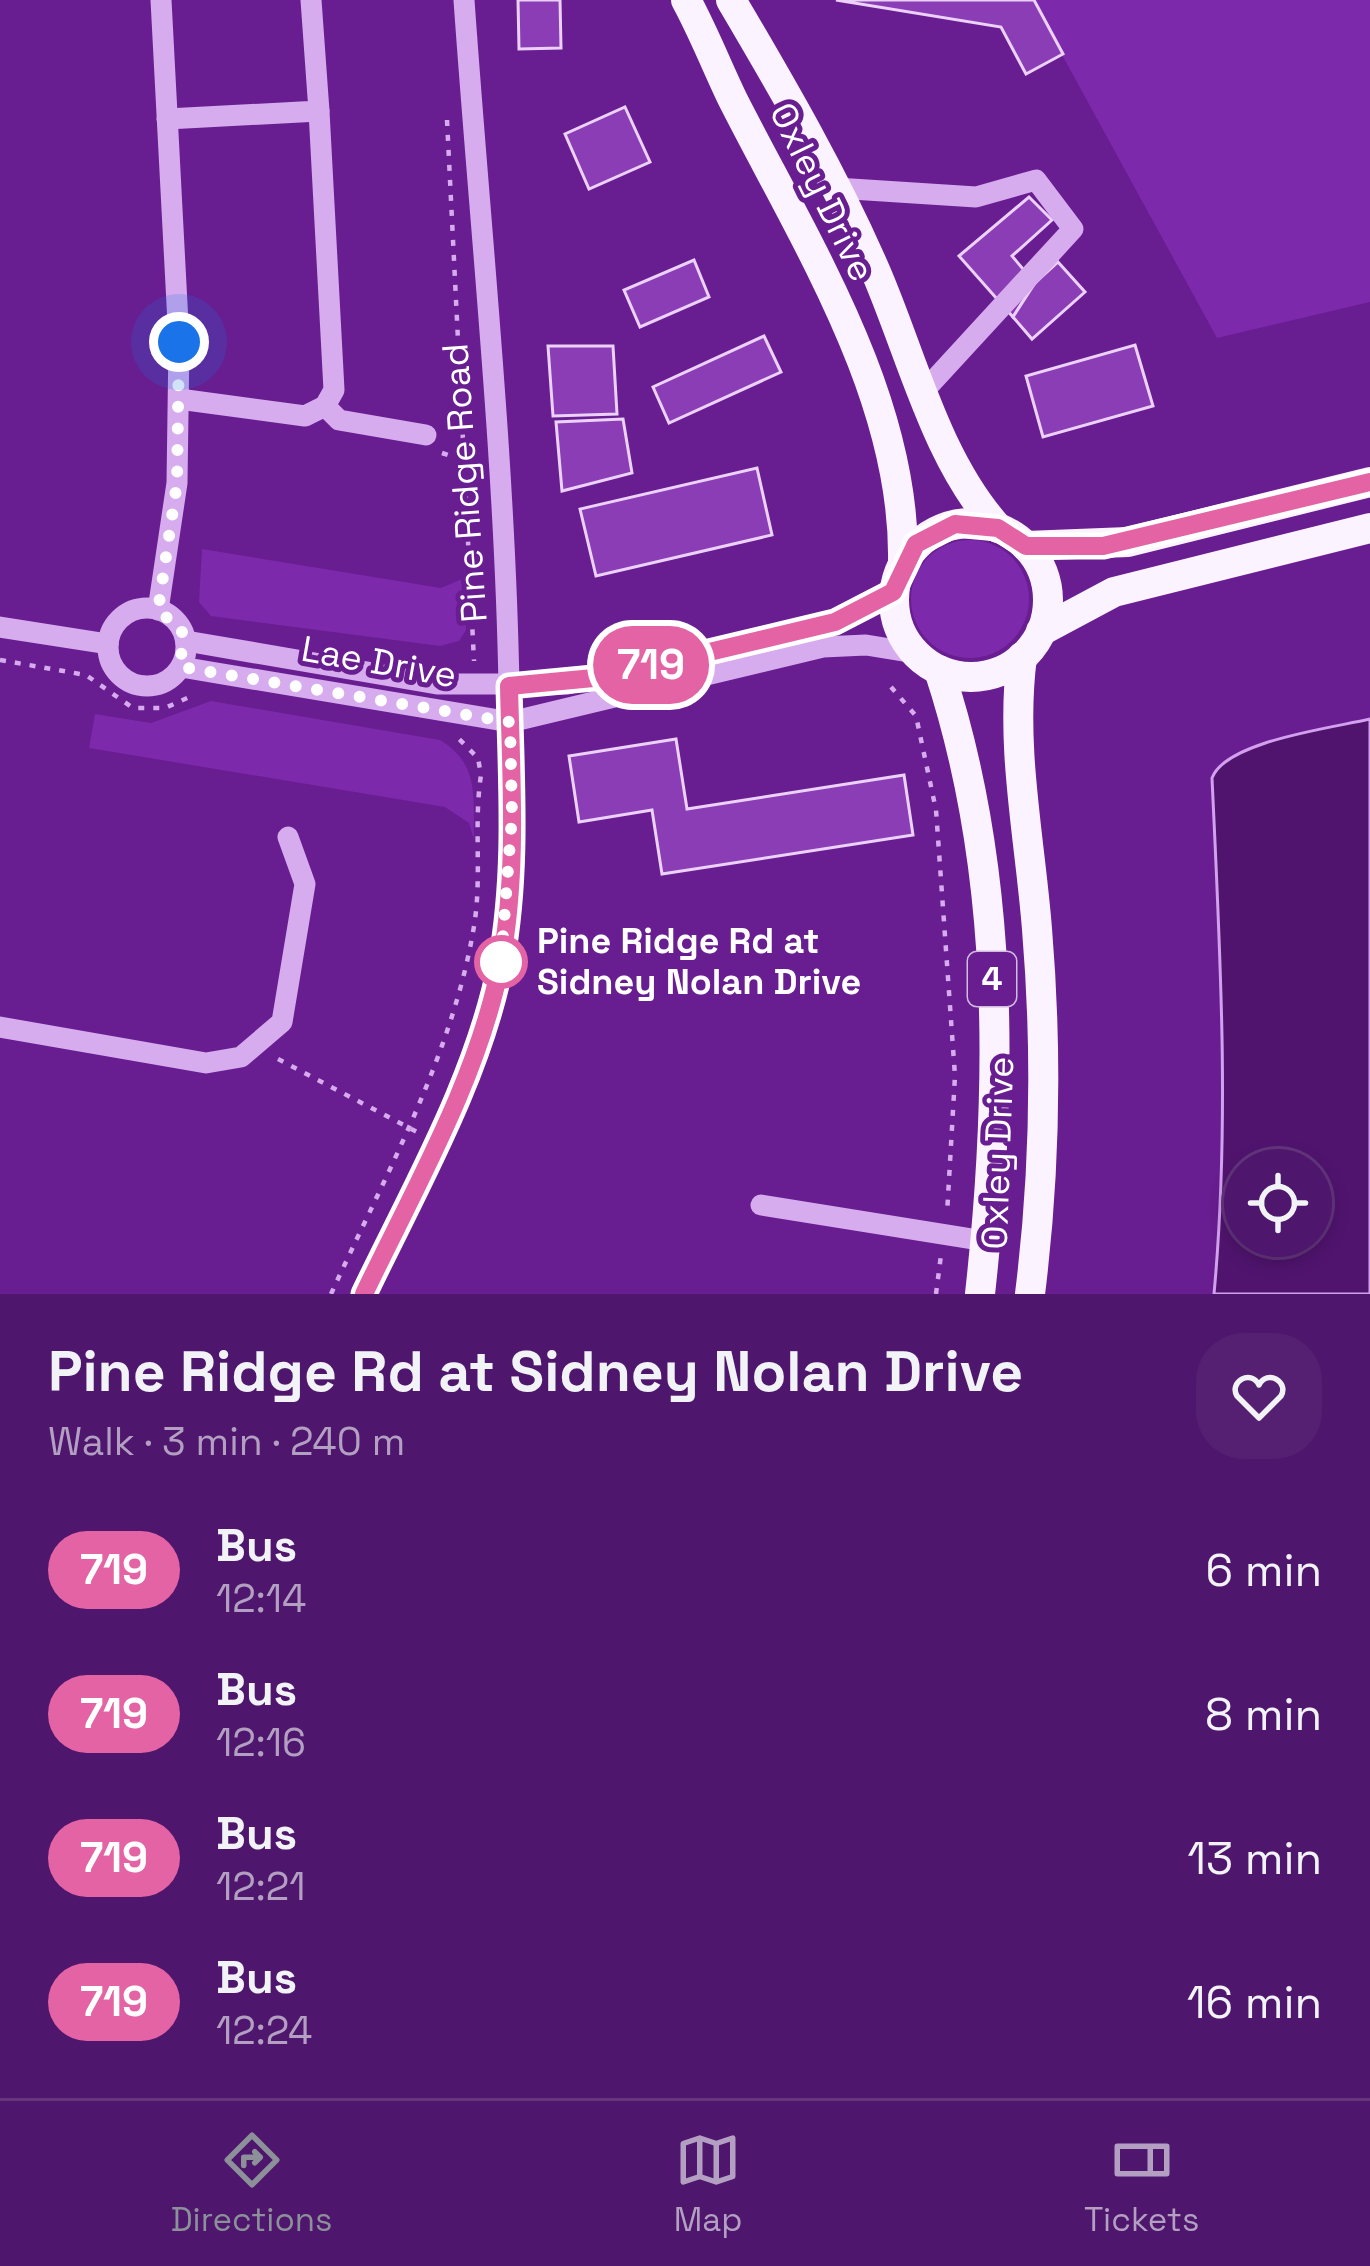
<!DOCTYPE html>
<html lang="en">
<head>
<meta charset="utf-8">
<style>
	:root { --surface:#4e166c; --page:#551f72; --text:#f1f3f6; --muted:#b39fc2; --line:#65357f; --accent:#8c9099 }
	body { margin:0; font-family:"Space Grotesk",sans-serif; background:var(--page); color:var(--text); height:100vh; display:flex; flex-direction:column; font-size:45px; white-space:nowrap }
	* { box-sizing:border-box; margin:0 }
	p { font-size:39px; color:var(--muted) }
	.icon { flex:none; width:66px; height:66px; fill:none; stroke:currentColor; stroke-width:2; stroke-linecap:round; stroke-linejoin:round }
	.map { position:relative; height:1294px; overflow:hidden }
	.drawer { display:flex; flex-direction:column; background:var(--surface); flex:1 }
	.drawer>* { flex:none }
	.badge { padding:0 24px; border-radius:39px; font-size:42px; line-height:78px }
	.buttons { position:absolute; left:1224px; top:1149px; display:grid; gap:24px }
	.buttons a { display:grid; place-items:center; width:108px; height:108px; border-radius:50%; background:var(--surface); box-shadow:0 6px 18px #0003,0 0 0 3px var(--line); font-size:60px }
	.you { position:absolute; width:60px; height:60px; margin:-30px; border:9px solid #fff; border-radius:50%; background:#1a73e8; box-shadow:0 0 0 18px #1a73e833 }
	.map>.badge { position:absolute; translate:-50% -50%; box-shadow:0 0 0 6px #fff }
	.round { display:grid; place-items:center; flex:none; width:126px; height:126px; border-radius:48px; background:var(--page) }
	.headline { display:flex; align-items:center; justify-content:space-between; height:204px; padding:0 48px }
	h1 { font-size:57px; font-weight:800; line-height:90px }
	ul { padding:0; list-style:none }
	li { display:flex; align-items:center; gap:36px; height:144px; padding:0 48px }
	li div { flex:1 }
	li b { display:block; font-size:45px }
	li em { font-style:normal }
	li .badge { min-width:132px; font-weight:700; text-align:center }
	.tabs { display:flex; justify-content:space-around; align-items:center; height:168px; border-top:3px solid var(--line); background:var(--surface); font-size:33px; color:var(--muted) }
	.tabs a { display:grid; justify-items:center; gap:6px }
	.tabs .current { color:var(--accent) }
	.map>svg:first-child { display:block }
</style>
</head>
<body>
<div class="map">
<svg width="1370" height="1294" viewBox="0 0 1370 1294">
	<rect width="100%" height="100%" fill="#681d90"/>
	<g fill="#7c29ab">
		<polygon points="1032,0 1370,0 1370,302 1217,338"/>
		<circle cx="970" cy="599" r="59"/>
		<polygon points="202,549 441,588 462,579 465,565 466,630 459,641 440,646 211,616 199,602"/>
		<path d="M 211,701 L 440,740 C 480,764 473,797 474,840 L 469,823 L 445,807 L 89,748 L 95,714 L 151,723 Z"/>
	</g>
	<path fill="#50146f" stroke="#d2a0ef" stroke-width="3" fill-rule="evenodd" d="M 1370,719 L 1370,1294 L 1214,1294 C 1230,1121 1220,951 1212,778 C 1226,741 1332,728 1370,719 ZM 1245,1170 L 1311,1170 L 1311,1236 L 1245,1236 Z"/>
	<g fill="#8a3db4" stroke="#ecd2fa" stroke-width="3">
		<polygon points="518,0 560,0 561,48 519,49"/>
		<polygon points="836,0 1034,0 1063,54 1026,74 1001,27"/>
		<polygon points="625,107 650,162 589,189 565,134"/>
		<polygon points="1029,197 1052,220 1012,256 1035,283 1013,317 959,256"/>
		<polygon points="694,260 709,297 640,327 624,290"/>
		<polygon points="1058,262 1085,292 1032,339 1013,317 1035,283"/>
		<polygon points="764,336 781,372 669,423 653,387"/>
		<polygon points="1135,345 1153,406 1043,437 1026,376"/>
		<polygon points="548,346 613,346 617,414 553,416"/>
		<polygon points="623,419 632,473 562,491 556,422"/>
		<polygon points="757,468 772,535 596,576 580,509"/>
		<polygon points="676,739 687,809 904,775 913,835 662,874 652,810 579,822 569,756"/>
	</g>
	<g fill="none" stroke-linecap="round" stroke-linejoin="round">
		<g stroke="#d6acee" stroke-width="4.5" stroke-dasharray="6 9" stroke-linecap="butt">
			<polyline points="447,120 474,661"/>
			<polyline points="442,453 465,461"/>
			<polyline points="0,660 86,675 133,708 165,708 194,695"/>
			<polyline points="891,687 916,716 936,810 955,1076 947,1214"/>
			<polyline points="278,1059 417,1132"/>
			<path d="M 331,1294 C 384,1178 451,1058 473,932 C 483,879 473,827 481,775 L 478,758 L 459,739"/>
			<polyline points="936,1294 941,1255"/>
		</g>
		<g stroke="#d6acee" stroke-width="21">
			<polyline points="167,119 319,111 311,0"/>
			<polyline points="836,188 976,197 1036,180 1073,229 924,391"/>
			<polyline points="179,399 305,416 325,406 334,390 319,111"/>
			<polyline points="325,406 339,420 426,435"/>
			<circle cx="147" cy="647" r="39"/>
			<polyline points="158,610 177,483 179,342 161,0"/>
			<polyline points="0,627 108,644"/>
			<polyline points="186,641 437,684 567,684 835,622 893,592"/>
			<polyline points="181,667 510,722 823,647 866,645 915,653"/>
			<polyline points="0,1027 206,1063 241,1057 282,1022 305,884 288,837"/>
			<polyline points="761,1205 985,1241"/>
			<path d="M 364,1294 C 414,1188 471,1082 499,968 C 521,878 511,779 509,688 C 505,459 480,228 464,0"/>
		</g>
		<g stroke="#fbf3ff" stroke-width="30">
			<path d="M 686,0 C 704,33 717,67 733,100 C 805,242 906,398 903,562"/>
			<path d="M 731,0 C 783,88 834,176 875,270 C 912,355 935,458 998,528"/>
			<circle cx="971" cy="600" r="77"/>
			<polyline points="1026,546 1128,542 1370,482"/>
			<polyline points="1041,631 1114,592 1370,528"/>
			<path d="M 1022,657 C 1010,747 1030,839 1037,929 C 1047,1049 1045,1174 1030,1294"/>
			<path d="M 939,670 C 1005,870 1003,1086 980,1294"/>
		</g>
	</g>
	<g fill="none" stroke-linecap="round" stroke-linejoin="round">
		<defs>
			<path id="line" d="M 364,1294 C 414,1189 479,1077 501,962 C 518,871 511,777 509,686 L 604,677 L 835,622 L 893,592 L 916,544 L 955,524 L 998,528 L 1026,546 L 1103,546 L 1370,482"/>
		</defs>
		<use href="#line" stroke="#fff" stroke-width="27"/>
		<use href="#line" stroke="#e463a4" stroke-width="18"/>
		<polyline stroke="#fff" stroke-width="12" stroke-dasharray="0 21.6" points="179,342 177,483 158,610 182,631 181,667 510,722 512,816 501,962"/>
	</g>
	<circle fill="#fff" stroke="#e463a4" stroke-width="6" cx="501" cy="962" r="24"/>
	<g text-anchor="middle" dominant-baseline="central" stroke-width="10" stroke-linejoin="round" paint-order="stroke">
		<rect fill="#681d90" stroke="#d2bbde" stroke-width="3" x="968" y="952" width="48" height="54" rx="9"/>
		<g font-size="33" font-weight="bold" fill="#fff">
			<text x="992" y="979">4</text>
		</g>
		<g font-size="36" fill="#fff" stroke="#681d90">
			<text transform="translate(822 192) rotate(64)">Oxley Drive</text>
			<text transform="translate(465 483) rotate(-94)">Pine Ridge Road</text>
			<text transform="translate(379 662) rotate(10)">Lae Drive</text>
			<text transform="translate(998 1153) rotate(-88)">Oxley Drive</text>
		</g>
		<g font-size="36" font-weight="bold" fill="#fff" stroke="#681d90" text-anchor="start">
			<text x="537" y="941">Pine Ridge Rd at<tspan x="537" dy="41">Sidney Nolan Drive</tspan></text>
		</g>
	</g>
</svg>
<div class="buttons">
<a><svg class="icon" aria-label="locate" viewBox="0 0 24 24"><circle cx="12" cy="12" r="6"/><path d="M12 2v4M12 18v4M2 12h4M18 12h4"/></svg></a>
</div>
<div class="you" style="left:179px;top:342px"></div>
<b class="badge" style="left:651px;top:665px;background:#e463a4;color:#fff">719</b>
</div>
<section class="drawer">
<div class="headline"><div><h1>Pine Ridge Rd at Sidney Nolan Drive</h1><p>Walk · 3 min · 240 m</p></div><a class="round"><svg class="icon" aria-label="heart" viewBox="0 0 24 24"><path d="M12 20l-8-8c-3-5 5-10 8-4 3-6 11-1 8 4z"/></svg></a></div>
<ul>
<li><span class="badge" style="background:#e463a4;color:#fff">719</span><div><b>Bus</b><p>12:14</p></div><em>6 min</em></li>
<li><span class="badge" style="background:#e463a4;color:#fff">719</span><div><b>Bus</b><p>12:16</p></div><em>8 min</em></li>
<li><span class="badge" style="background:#e463a4;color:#fff">719</span><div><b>Bus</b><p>12:21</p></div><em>13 min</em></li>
<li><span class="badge" style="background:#e463a4;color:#fff">719</span><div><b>Bus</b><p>12:24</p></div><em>16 min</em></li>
</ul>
</section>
<nav class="tabs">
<a class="current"><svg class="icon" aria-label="directions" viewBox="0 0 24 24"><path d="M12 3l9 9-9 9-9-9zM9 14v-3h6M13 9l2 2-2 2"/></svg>Directions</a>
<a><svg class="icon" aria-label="map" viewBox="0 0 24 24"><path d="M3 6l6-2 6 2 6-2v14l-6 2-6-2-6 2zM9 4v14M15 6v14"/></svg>Map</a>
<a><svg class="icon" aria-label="tickets" viewBox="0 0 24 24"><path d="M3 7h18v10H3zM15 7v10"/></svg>Tickets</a>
</nav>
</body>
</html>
